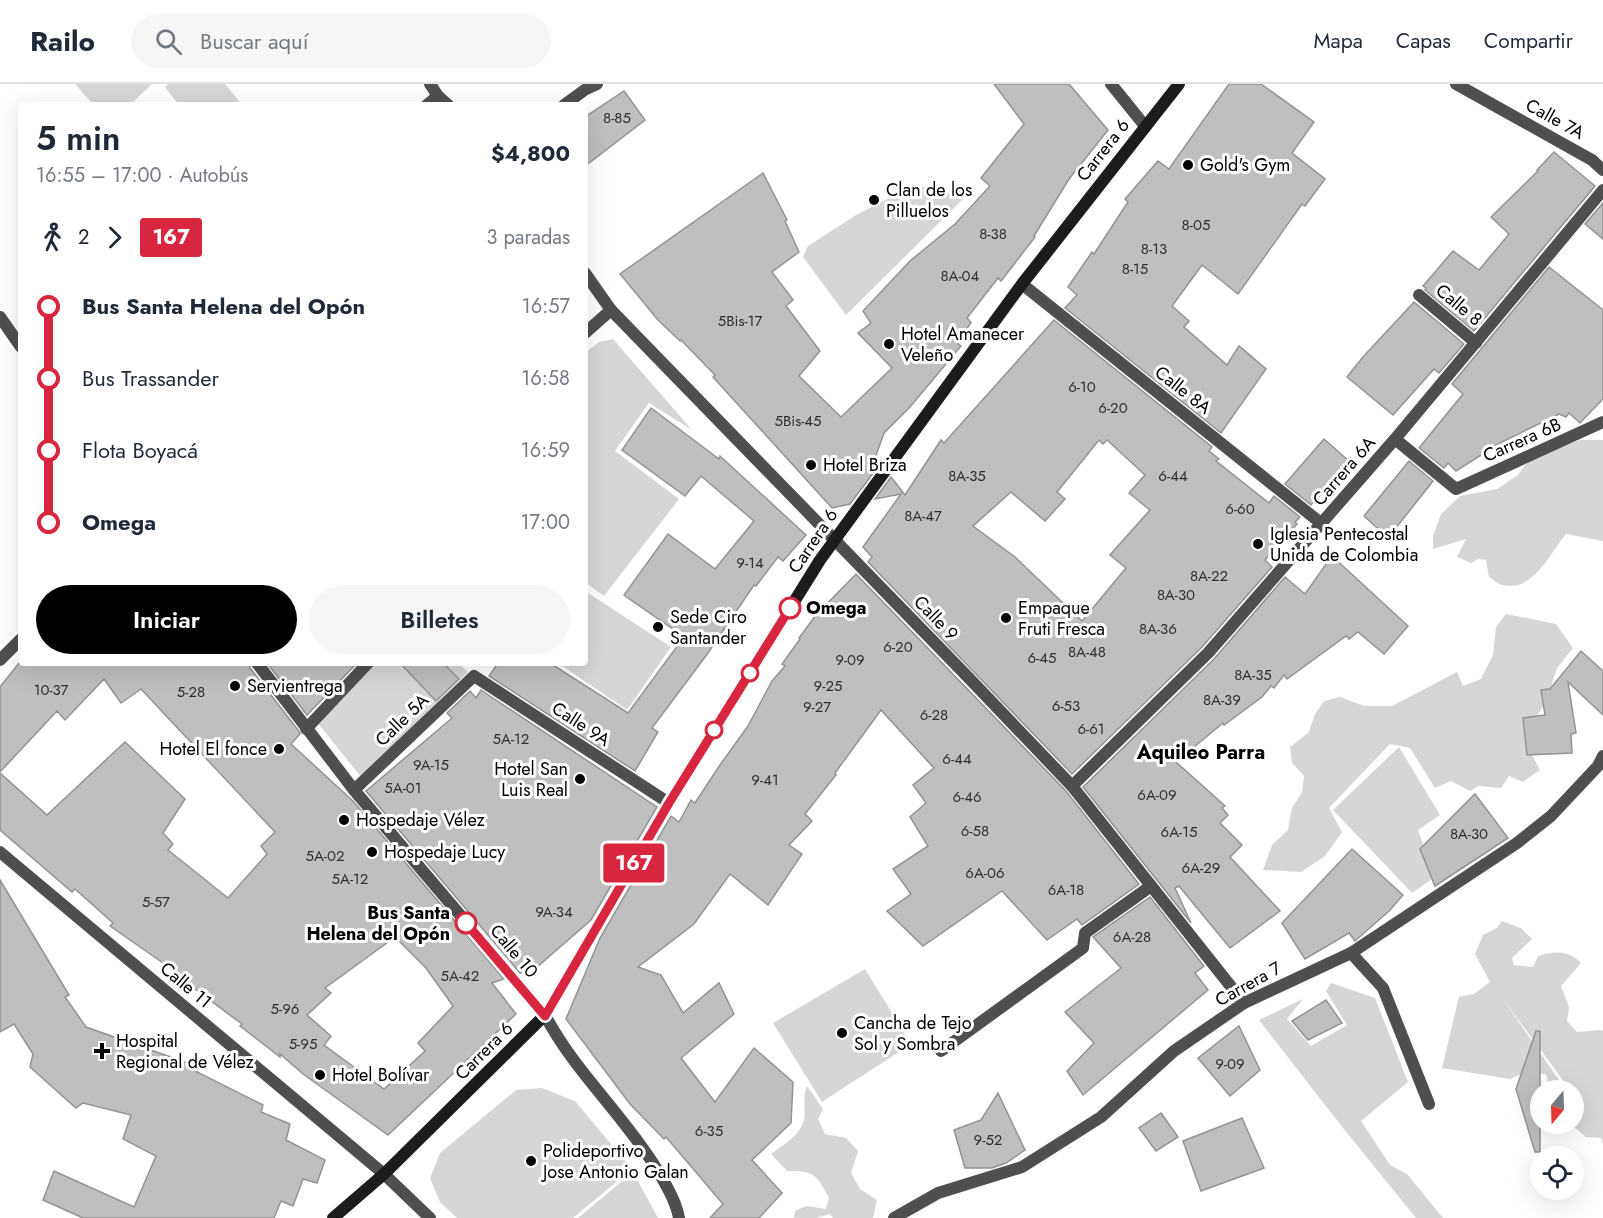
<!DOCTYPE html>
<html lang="es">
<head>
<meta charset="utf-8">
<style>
	:root { --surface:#fff; --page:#f6f6f7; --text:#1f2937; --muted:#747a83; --line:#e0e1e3; --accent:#000 }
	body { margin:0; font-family:Jost,sans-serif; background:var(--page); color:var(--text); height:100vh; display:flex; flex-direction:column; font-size:22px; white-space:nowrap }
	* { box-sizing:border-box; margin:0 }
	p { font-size:20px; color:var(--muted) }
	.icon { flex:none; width:33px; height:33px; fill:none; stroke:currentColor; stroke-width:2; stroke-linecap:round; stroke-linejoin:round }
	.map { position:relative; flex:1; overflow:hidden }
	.panel { position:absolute; left:18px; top:18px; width:570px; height:564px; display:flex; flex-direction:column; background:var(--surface); border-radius:6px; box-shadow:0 6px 24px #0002 }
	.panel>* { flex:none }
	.badge { padding:0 12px; border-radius:4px; font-size:21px; line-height:39px }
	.needle { width:39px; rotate:199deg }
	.tools { position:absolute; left:1530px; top:996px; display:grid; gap:12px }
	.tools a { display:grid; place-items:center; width:54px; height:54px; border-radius:50%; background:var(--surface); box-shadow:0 6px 24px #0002; font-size:30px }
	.map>.badge { position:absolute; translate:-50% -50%; box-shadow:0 0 0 3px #fff }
	.legs { display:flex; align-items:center; gap:9px; height:66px; padding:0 18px; font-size:20px }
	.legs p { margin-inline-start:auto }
	.summary { display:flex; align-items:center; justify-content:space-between; height:102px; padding:0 18px }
	h1 { font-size:33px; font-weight:600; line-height:45px }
	.cta { display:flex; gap:12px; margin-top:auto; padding:12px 18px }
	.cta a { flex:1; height:69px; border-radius:36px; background:var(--accent); color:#fff; font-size:24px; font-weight:600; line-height:69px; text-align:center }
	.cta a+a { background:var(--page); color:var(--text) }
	ul { padding:0 18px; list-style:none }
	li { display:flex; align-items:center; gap:21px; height:72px; font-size:22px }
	li i { display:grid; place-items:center; width:9px; height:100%; margin:0 8px; background:currentColor }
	li i::after { content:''; width:15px; height:15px; margin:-8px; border:4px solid; border-radius:50%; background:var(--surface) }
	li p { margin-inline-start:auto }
	li:first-child i { background:linear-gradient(#0000 50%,currentColor 0) }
	li:last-child i { background:linear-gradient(currentColor 50%,#0000 0) }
	header { display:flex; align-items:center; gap:36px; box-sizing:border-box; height:84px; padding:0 30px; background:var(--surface); border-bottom:2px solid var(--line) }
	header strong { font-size:28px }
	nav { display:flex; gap:33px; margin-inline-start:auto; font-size:21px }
	.search { width:420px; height:54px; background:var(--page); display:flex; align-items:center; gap:15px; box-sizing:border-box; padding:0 21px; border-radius:33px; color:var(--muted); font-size:22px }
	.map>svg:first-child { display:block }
</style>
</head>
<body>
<header>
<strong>Railo</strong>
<div class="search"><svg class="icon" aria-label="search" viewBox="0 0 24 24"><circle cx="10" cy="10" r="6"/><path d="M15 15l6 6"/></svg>Buscar aquí</div>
<nav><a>Mapa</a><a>Capas</a><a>Compartir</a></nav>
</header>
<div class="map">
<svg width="1603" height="1134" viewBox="0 0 1603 1134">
	<rect width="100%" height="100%" fill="#fff"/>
	<g fill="#d6d6d6">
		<polygon points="75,0 152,0 130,21 94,21"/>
		<polygon points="168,0 225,0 242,21 179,21 165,3"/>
		<polygon points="920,103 932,103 964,114 846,231 803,173 808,162 856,131 903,107"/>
		<polygon points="613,255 692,346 649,319 615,367 679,415 604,512 585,498 585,269 599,258"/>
		<path d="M 1580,356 L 1603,356 L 1603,457 L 1566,450 C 1550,469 1533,509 1502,501 C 1498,500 1493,495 1489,493 L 1486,476 L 1478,475 L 1471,479 L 1457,473 L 1466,455 L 1433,465 L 1433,452 L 1441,430 L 1460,412 L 1497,405 L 1518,391 L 1530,374 Z"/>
		<polygon points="585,507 671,563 627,626 558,579 585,579"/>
		<polygon points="1506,530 1556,540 1573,564 1557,584 1547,616 1535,635 1527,661 1540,686 1523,698 1509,692 1501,704 1478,702 1470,707 1451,697 1435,704 1410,664 1390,660 1329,724 1342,748 1325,772 1301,788 1263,786 1272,761 1288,746 1292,724 1302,708 1304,692 1292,679 1290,663 1309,648 1315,630 1324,617 1340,613 1364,622 1392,622 1457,588 1463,602 1481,595 1493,571 1496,543"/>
		<polygon points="371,579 458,579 468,588 361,693 317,638"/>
		<polygon points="1399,663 1440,731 1418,746 1435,793 1412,809 1333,726"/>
		<path d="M 1502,837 L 1521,844 L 1532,855 L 1512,874 L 1514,881 L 1533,883 L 1538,872 C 1555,867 1568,866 1581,879 L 1561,902 L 1569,923 L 1567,937 L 1577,948 L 1601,946 L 1603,947 L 1603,1060 L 1601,1054 L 1586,1053 L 1574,1043 L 1574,1006 L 1570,1006 L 1500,911 L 1566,1006 L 1550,1006 L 1546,990 C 1533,989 1523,988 1510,995 L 1442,984 L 1459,913 L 1474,910 L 1490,898 L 1475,870 L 1483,851 L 1497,844 Z"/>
		<polygon points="865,885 911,960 822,1018 773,939"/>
		<polygon points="1331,899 1375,914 1408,998 1361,1037 1390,1081 1407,1090 1443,1134 1416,1134 1343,1044 1259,936 1303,915 1287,935 1311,962 1347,941 1326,907"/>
		<path d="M 807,1002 L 823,1025 L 818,1035 L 825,1050 L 846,1054 L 858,1067 L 851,1089 L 860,1105 L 877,1116 L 873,1134 L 833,1134 L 830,1130 L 816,1134 L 794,1134 L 795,1127 L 806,1122 L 826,1125 L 829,1114 C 816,1089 814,1087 787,1087 L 771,1070 C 783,1061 801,1051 804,1035 C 806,1023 802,1014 807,1002 Z"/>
		<polygon points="542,1004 575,1017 632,1085 573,1134 457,1134 440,1118 430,1094 440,1069 516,1006"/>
		<polygon points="633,1088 658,1134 578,1134"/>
	</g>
	<g fill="#bfbfbf" stroke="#939393" stroke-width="1.5" fill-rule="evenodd">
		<polygon points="994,0 1069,0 1108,46 1069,95 1034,152 1035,153 1001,197 998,194 967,234 971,238 958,260 961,262 910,323 884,349 875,374 880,380 850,420 832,424 713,293 715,291 681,256 680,257 658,236 620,190 763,89 787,136 785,137 799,168 772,188 793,216 786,222 820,267 799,292 841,333 892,284 858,249 871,239 863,227 910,177 955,140 990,102 981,94 1024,40"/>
		<polygon points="1229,0 1261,0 1314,38 1292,69 1325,95 1305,122 1302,120 1238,210 1202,181 1172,222 1189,237 1184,243 1227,281 1239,262 1266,285 1221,349 1065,224 1077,211 1068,203 1092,168 1094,170 1128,118 1125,115 1158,77 1169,85"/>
		<polygon points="624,7 645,36 585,82 585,33"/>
		<polygon points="1554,68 1595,102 1474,247 1425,206 1426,204 1423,202 1453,167 1479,186 1509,150 1491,133 1538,87 1537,86"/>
		<polygon points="1603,119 1603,155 1585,140"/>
		<polygon points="1549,183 1603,226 1603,315 1580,339 1569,329 1566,333 1559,330 1500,359 1456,387 1448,379 1444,384 1419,364 1463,310 1452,300"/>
		<polygon points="1414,218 1464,260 1439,289 1434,285 1393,331 1347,293 1363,273"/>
		<path d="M 1054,236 L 1212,363 L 1209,367 L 1219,375 L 1216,377 L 1269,419 L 1274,412 L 1300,433 L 1295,438 L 1297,440 L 1265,476 L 1272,483 L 1202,563 L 1072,690 L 868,478 L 872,473 L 863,463 L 901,410 L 875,415 L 891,393 L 905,411 L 941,356 L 944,359 ZM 1099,356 L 1103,360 L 1107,356 L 1145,391 L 1129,409 L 1150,426 L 1110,471 L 1126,484 L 1082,537 L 1015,473 L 973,442 L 1011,408 L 1045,437 L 1065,415 L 1057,408 Z"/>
		<polygon points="651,324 719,375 720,372 806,451 783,477 778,473 756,502 754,501 708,569 652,644 658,648 635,687 489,592 498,579 550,579 628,629 684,553 624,511 668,450 715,485 754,437 701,392 685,412 622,366"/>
		<polygon points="1324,355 1350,378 1311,421 1285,400"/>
		<polygon points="1409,377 1433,397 1388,454 1364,432"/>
		<polygon points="1332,472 1408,542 1384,570 1358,548 1349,555 1346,552 1287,595 1284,591 1274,604 1271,602 1262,613 1224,641 1223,639 1176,678 1225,722 1222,724 1228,731 1220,739 1242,761 1230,773 1280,827 1230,864 1179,802 1175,804 1191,839 1083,703 1214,575 1285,493 1305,510"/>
		<polygon points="856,490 1066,707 1139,800 1082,841 1077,835 1047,856 1002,807 923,862 887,827 911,810 893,785 928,762 910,733 926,719 913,701 934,684 881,626 835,689 836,691 805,730 812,737 789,761 802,770 768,821 730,790 694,840 638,883 661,891 683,929 719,899 734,930 681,974 715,1018 754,964 793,998 791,1039 752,1076 782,1109 759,1134 710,1134 723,1120 666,1053 664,1055 630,1020 566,935 600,854 671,732 679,738 691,716 695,719 720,681 748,642 772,597 785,582 782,580 800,555 799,554 816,531"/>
		<polygon points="1581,567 1603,587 1603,631 1568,598 1576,649 1571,650 1572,669 1527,671 1523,634 1545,631 1541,606 1550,605"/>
		<path d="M 19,579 L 249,579 L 250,584 L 298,646 L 300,650 L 291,660 L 354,718 L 504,895 L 492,899 L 516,930 L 388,1051 L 303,990 L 280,970 L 280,973 L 240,942 L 242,940 L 172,888 L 173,886 L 110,842 L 113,839 L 75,805 L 72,808 L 0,746 L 0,689 L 47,731 L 125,658 L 185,715 L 163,749 L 173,760 L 168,766 L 228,814 L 267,770 L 261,762 L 275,748 L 141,605 L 121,619 L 104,595 L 65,636 L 57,627 L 0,688 L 0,603 ZM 395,853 L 426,884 L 453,922 L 418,959 L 425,967 L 384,1005 L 324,961 L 331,952 L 307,931 L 331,909 L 325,904 Z"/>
		<polygon points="267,579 357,579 307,631"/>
		<polygon points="400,579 443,579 459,595 436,617"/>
		<polygon points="481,606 657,723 591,836 537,883 520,889 366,707 452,634 447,629 470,607 476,614"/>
		<polygon points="1475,710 1508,754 1435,802 1420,765"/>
		<polygon points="1352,765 1403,811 1389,827 1355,857 1349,849 1305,875 1282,839"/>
		<polygon points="0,796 69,911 65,913 86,943 199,983 197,988 263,1021 261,1028 290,1040 286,1056 325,1076 317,1099 303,1095 293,1122 281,1117 274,1134 83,1134 43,1116 54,1087 134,1123 156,1072 123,1055 131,1031 83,1019 76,1024 30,983 33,970 14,940 0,948"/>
		<polygon points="1150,813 1204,882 1195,889 1208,906 1083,1011 1067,987 1094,959 1065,928 1121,884 1093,853"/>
		<polygon points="1326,916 1342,939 1308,956 1292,937"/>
		<polygon points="1239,942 1260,986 1230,1012 1198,974"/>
		<polygon points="1536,947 1540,947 1540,1068 1535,1068 1516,1005"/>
		<polygon points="998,1009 1025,1066 1006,1079 992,1084 965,1084 954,1046 981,1036"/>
		<polygon points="1161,1029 1178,1053 1156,1067 1139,1044"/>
		<polygon points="1242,1034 1264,1084 1201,1107 1183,1057"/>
	</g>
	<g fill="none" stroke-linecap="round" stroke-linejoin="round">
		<g stroke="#4f4f4f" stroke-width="12">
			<polyline points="1419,211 1476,259"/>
			<polyline points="306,645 368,579"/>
			<polyline points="1351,869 1383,904 1429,1020"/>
			<polyline points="941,967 1083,864 1085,849 1151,802"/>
		</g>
		<g stroke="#4f4f4f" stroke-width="12">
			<polyline points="430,0 438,12 448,21"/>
			<polyline points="1111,0 1145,42"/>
			<polyline points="1456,0 1592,76 1603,86"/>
			<polyline points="427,21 438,12"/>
			<polyline points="564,21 586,5 597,0"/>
			<polyline points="585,189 611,226 966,591 1072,702 1244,919"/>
			<polyline points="1022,200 1322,440"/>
			<polyline points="585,249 611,226"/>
			<polyline points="1395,355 1456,405 1603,338"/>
			<polyline points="0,576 21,555"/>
			<polyline points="1072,702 1208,569 1395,355 1603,106"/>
			<polyline points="354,706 474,592 669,719"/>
			<polyline points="0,768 384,1090 430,1134"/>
			<path d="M 545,931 C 574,987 623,1030 656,1084 C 665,1099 676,1117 679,1134"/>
			<polyline points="894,1134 938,1109 1022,1083 1101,1033 1174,967 1244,919 1351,869 1517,759 1551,732 1598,682 1603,672"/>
		</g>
		<g stroke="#4f4f4f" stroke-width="12">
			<polyline points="0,233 21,263"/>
			<polyline points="257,579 354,706 545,931"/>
		</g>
		<polyline stroke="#1c1c1c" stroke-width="12" points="333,1134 384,1090 545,931 669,719 820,476 1022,200 1179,0"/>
	</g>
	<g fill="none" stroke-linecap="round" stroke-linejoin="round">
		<defs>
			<polyline id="line-1" points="466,839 545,932 669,719 790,524"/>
		</defs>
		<use href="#line-1" stroke="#fff" stroke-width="14"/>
		<use href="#line-1" stroke="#d7263d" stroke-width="9"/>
	</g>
	<g fill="#000" stroke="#fff" stroke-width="2">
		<circle cx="1188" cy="81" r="6"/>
		<circle cx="874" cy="116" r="6"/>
		<circle cx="889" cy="260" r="6"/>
		<circle cx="811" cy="381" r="6"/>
		<circle cx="1258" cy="460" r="6"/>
		<circle cx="1006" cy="534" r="6"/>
		<circle cx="658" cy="543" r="6"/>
		<circle cx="235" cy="602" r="6"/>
		<circle cx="279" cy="665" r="6"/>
		<circle cx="580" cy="695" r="6"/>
		<circle cx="344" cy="736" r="6"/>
		<circle cx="372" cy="768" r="6"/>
		<circle cx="842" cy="949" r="6"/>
		<path d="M99 958h6v6h6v6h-6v6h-6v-6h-6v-6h6z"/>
		<circle cx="320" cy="991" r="6"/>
		<circle cx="531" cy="1077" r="6"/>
	</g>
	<g fill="#fff" stroke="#d7263d" stroke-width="3">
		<circle cx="790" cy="524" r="10"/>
		<circle cx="750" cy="589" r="8"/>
		<circle cx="714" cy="646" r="8"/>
		<circle cx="466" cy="839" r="10"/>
	</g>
	<g text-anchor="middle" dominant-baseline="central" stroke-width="6" stroke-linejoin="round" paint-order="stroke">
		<g font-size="15" fill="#303030">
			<text x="617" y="34">8-85</text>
			<text x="1196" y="141">8-05</text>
			<text x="993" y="150">8-38</text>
			<text x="1154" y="165">8-13</text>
			<text x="1135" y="185">8-15</text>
			<text x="960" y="192">8A-04</text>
			<text x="740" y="237">5Bis-17</text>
			<text x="1082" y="303">6-10</text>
			<text x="1113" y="324">6-20</text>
			<text x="798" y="337">5Bis-45</text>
			<text x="967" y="392">8A-35</text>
			<text x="1173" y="392">6-44</text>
			<text x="1240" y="425">6-60</text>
			<text x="923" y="432">8A-47</text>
			<text x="750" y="479">9-14</text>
			<text x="1209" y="492">8A-22</text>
			<text x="1176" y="511">8A-30</text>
			<text x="1158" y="545">8A-36</text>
			<text x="898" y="563">6-20</text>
			<text x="1087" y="568">8A-48</text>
			<text x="1042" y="574">6-45</text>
			<text x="850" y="576">9-09</text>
			<text x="1253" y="591">8A-35</text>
			<text x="828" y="602">9-25</text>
			<text x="51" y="606">10-37</text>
			<text x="191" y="608">5-28</text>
			<text x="1222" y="616">8A-39</text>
			<text x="1066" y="622">6-53</text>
			<text x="817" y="623">9-27</text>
			<text x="934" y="631">6-28</text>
			<text x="1091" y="645">6-61</text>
			<text x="511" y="655">5A-12</text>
			<text x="957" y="675">6-44</text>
			<text x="431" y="681">9A-15</text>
			<text x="765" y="696">9-41</text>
			<text x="403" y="704">5A-01</text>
			<text x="1157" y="711">6A-09</text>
			<text x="967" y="713">6-46</text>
			<text x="975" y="747">6-58</text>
			<text x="1179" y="748">6A-15</text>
			<text x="1469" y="750">8A-30</text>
			<text x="325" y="772">5A-02</text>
			<text x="1201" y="784">6A-29</text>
			<text x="985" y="789">6A-06</text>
			<text x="350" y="795">5A-12</text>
			<text x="1066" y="806">6A-18</text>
			<text x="156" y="818">5-57</text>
			<text x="554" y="828">9A-34</text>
			<text x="1132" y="853">6A-28</text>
			<text x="460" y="892">5A-42</text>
			<text x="285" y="925">5-96</text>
			<text x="303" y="960">5-95</text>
			<text x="1230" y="980">9-09</text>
			<text x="709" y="1047">6-35</text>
			<text x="988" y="1056">9-52</text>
		</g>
		<g font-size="18" fill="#000" stroke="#fff">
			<text transform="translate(1555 35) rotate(29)">Calle 7A</text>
			<text transform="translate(1103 66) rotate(-52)">Carrera 6</text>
			<text transform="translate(1459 221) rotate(40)">Calle 8</text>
			<text transform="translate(1183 306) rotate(38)">Calle 8A</text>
			<text transform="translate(1522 356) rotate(-24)">Carrera 6B</text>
			<text transform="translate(1344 387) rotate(-49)">Carrera 6A</text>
			<text transform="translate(813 457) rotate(-56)">Carrera 6</text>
			<text transform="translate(936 534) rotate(46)">Calle 9</text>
			<text transform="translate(402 636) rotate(-44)">Calle 5A</text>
			<text transform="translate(581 640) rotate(33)">Calle 9A</text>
			<text transform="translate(514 867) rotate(50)">Calle 10</text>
			<text transform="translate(1248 900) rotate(-29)">Carrera 7</text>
			<text transform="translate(186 901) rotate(40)">Calle 11</text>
			<text transform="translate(484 967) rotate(-45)">Carrera 6</text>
		</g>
		<g font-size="18" fill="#000" stroke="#fff" text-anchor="start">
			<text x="1200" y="81">Gold's Gym</text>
			<text x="886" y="106">Clan de los<tspan x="886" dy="21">Pilluelos</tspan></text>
			<text x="901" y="250">Hotel Amanecer<tspan x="901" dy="21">Veleño</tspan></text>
			<text x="823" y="381">Hotel Briza</text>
			<text x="1270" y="450">Iglesia Pentecostal<tspan x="1270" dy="21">Unida de Colombia</tspan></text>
			<text x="1018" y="524">Empaque<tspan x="1018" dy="21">Fruti Fresca</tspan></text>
			<text x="670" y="533">Sede Ciro<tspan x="670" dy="21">Santander</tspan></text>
			<text x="247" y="602">Servientrega</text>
			<text x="267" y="665" text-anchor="end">Hotel El fonce</text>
			<text x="568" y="685" text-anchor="end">Hotel San<tspan x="568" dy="21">Luis Real</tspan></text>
			<text x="356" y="736">Hospedaje Vélez</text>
			<text x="384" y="768">Hospedaje Lucy</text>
			<text x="854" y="939">Cancha de Tejo<tspan x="854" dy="21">Sol y Sombra</tspan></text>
			<text x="116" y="957">Hospital<tspan x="116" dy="21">Regional de Vélez</tspan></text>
			<text x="332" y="991">Hotel Bolívar</text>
			<text x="543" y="1067">Polideportivo<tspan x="543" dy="21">Jose Antonio Galan</tspan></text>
		</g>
		<g font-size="18" font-weight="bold" fill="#000" stroke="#fff" text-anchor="start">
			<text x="806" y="524">Omega</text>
			<text x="450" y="829" text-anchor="end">Bus Santa<tspan x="450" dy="21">Helena del Opón</tspan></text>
		</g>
		<g font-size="20" font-weight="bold" fill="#000" stroke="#fff">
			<text x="1201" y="668">Aquileo Parra</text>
		</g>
	</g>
</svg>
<div class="tools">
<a><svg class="needle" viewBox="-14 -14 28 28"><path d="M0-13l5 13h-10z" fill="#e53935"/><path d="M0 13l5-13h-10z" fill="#747a83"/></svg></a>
<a><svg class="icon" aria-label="locate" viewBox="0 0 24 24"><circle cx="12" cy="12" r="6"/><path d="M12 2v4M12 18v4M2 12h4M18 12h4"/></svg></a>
</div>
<b class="badge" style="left:634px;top:779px;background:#d7263d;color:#fff">167</b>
<section class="panel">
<div class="summary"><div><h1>5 min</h1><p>16:55 – 17:00 · Autobús</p></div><b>$4,800</b></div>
<div class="legs"><svg class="icon" aria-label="walk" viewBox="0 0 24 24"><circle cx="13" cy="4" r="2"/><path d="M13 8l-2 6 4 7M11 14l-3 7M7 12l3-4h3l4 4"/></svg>2<svg class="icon" aria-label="forward" viewBox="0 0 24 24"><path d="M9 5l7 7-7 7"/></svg><b class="badge" style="background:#d7263d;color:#fff">167</b><p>3 paradas</p></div>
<ul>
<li><i style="color:#d7263d"></i><b>Bus Santa Helena del Opón</b><p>16:57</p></li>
<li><i style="color:#d7263d"></i><span>Bus Trassander</span><p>16:58</p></li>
<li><i style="color:#d7263d"></i><span>Flota Boyacá</span><p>16:59</p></li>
<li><i style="color:#d7263d"></i><b>Omega</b><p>17:00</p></li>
</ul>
<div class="cta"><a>Iniciar</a><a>Billetes</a></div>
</section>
</div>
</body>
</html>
